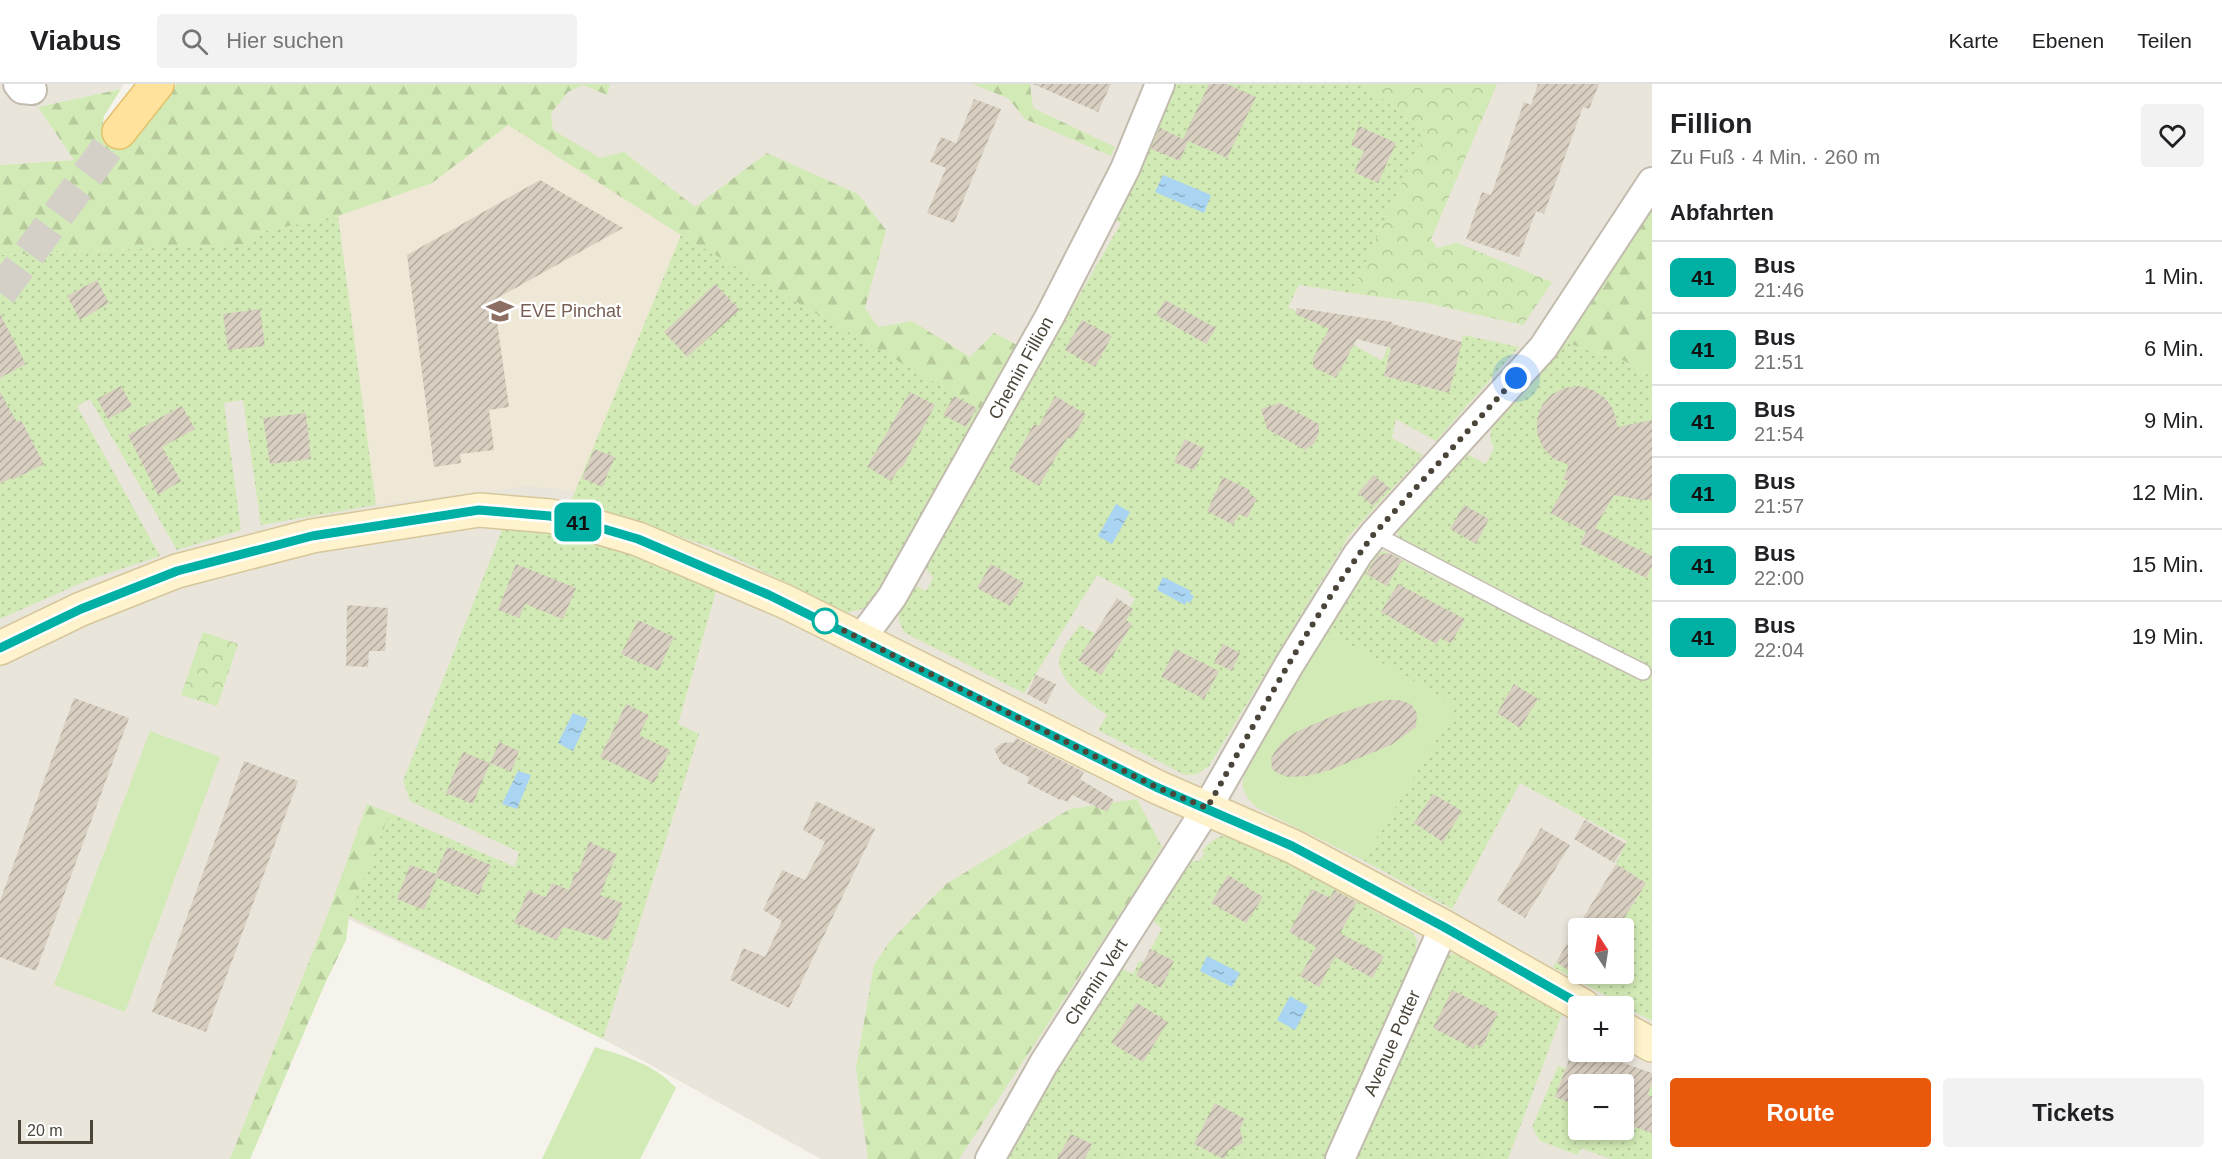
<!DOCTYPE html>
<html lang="de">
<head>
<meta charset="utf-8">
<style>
	:root { --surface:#fff; --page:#f2f2f2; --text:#202124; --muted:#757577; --line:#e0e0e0; --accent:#ea580c }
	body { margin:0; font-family:Helvetica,sans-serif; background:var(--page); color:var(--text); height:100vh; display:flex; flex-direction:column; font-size:22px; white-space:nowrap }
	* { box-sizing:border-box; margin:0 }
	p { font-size:20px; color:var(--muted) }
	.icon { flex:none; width:33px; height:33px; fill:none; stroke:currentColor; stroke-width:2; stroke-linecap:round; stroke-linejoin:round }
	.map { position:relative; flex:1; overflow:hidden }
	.drawer { display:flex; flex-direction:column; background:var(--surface); width:570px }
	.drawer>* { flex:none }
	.badge { padding:0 12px; border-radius:9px; font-size:21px; line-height:39px }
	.needle { width:39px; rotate:348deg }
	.controls { position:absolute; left:1568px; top:834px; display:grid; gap:12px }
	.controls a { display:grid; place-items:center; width:66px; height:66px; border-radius:6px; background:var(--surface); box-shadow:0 3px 9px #0003; font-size:30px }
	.scale { position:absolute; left:18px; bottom:15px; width:75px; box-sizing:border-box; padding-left:6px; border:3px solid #4b4439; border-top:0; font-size:16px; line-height:21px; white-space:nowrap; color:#4b4439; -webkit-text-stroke:4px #fff; paint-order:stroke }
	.you { position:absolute; width:30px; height:30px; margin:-15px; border:4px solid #fff; border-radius:50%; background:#1a73e8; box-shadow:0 0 0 9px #1a73e833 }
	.map>.badge { position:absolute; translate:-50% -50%; box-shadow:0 0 0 3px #fff }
	h2 { padding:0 18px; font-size:22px; line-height:54px }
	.round { display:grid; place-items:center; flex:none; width:63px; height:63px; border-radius:6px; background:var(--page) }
	.head { display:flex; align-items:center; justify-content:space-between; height:102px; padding:0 18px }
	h1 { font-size:28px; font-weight:800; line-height:45px }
	.primary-button { display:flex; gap:12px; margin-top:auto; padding:12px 18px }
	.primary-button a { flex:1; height:69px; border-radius:6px; background:var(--accent); color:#fff; font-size:24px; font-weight:800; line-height:69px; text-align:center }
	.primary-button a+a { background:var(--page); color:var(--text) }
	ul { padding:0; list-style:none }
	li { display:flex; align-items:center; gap:18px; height:72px; padding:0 18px; border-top:2px solid var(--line) }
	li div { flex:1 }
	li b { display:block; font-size:22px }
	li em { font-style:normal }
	li .badge { min-width:66px; font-weight:700; text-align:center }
	header { display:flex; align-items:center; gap:36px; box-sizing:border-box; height:84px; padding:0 30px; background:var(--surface); border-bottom:2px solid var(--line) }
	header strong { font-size:28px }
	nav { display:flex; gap:33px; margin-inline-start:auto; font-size:21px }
	.search { width:420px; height:54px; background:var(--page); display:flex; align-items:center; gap:15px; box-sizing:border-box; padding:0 21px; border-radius:6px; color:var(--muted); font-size:22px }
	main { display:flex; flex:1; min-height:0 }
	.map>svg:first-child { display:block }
</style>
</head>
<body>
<header>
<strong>Viabus</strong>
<div class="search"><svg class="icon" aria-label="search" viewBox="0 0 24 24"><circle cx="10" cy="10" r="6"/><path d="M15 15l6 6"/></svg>Hier suchen</div>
<nav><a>Karte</a><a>Ebenen</a><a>Teilen</a></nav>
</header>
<main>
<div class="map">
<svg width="1652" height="1075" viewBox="0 0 1652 1075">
	<defs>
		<pattern id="forest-firs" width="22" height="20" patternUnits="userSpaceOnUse" patternTransform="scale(1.5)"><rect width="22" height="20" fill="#d2eab5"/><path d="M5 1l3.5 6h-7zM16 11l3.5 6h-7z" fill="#b6ca9c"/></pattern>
		<pattern id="park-crowns" width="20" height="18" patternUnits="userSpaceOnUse" patternTransform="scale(1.5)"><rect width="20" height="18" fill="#d2eab5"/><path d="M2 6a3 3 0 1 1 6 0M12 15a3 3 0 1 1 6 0" fill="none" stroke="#b6ca9c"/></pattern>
		<pattern id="garden-dots" width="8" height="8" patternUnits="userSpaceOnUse" patternTransform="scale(1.5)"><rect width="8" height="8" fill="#d2eab5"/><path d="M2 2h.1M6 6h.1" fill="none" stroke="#b6ca9c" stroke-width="1.8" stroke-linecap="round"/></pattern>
		<pattern id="water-ripples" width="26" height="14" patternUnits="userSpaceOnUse" patternTransform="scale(1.5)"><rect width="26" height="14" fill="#a9d4f2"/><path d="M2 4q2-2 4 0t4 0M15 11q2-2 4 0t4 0" fill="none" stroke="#8caec5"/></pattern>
		<pattern id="building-hatch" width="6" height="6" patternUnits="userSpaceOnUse" patternTransform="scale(1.5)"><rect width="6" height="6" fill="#d8cfc1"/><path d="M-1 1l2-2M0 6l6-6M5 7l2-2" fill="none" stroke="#b1aa9e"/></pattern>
	</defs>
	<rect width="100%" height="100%" fill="#f6f3ec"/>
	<g fill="#eae5da" fill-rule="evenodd">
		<polygon points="0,0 124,0 121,5 38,23 74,76 0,81"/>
		<path d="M 549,0 L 1652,0 L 1652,120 L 1567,259 L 1652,293 L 1652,1075 L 821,1075 L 603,955 L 473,892 L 330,827 L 230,1075 L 0,1075 L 0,171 L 139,165 L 251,150 L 338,132 L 432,99 ZM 1578,844 L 1623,844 L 1623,890 L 1578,890 ZM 1578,922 L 1623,922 L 1623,968 L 1578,968 ZM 1578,1000 L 1623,1000 L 1623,1046 L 1578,1046 Z"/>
	</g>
	<polygon fill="#efe8d6" points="508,40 681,151 576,407 529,402 376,421 338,132 432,99"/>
	<g fill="#d2eab5">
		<path d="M 1327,547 L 1457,622 L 1363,776 L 1259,725 C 1252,719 1245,713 1243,703 C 1238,679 1311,573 1327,547 Z"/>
		<polygon points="150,647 220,673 125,928 54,901"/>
		<path d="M 595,963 C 625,972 654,980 676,1004 L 640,1075 L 542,1075 Z"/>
	</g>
	<g fill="url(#forest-firs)">
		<polygon points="177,0 610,0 607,11 583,1 568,8 551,29 553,46 600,74 624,68 695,123 767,69 858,110 886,146 865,224 878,243 912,237 970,273 994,249 1021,263 986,328 900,279 859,526 847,528 719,466 659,445 788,214 681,151 508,41 432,99 338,132 251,150 252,160 0,171 0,81 74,76 38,23 121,5 104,32 102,45 106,51 136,50"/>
		<polygon points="972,0 1030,0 1033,24 1115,63 1111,72 1025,35 1008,14"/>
		<polygon points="1652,120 1652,293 1624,277 1566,259 1593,210"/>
		<polygon points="1137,715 1162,763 1136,806 959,1075 868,1075 856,984 874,881 890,857 946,800 1070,725"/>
		<polygon points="367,720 390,729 349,832 346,856 324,902 250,1075 230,1075 329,827"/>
	</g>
	<g fill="url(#park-crowns)">
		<polygon points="1362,0 1497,0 1431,155 1437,164 1457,159 1552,198 1523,241 1427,219 1351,209 1426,47"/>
		<polygon points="203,548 238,560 217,622 181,611"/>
	</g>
	<g fill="url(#garden-dots)">
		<path d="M 1173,0 L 1362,0 L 1426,47 L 1351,209 L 1299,201 L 1288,223 L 1355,258 L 1354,261 L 1382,277 L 1396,241 L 1384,292 L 1449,309 L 1463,251 L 1519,263 L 1436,357 L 1396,335 L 1392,354 L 1423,371 L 1349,452 L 1209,682 L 1197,690 L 1185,691 L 1098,646 L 1107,631 C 1090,618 1051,595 1061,569 C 1065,560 1074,550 1080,541 L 1118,563 L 1132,540 L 1126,536 L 1133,525 L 1130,523 L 1135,515 L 1129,511 L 1130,508 L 1097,491 L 1024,609 L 905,549 C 892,529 902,519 912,500 L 926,507 L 933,494 L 924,481 L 1121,139 L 1113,134 Z"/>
		<polygon points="338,132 376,421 261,441 243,316 224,319 241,446 177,466 90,315 77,322 160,472 88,496 0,535 0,171 251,160 251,150"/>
		<polygon points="681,151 986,328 874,520 859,526 847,528 719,466 572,415"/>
		<polygon points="1566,259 1624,277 1652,293 1652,937 1553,883 1556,878 1572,888 1623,890 1623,844 1618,844 1623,837 1618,834 1628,818 1633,821 1646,799 1616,780 1627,757 1520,699 1452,825 1363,776 1457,622 1327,547 1374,469 1385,467 1512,532 1521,516 1399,454 1397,444 1465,369 1486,380 1494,364 1490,355 1492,340"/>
		<polygon points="504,441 565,448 623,466 717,504 678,640 699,650 603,955 349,832 390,729 515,783 519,768 410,717 403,697"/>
		<path d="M 1229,750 L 1243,754 L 1412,848 L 1417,856 L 1415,873 L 1327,1075 L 998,1075 L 1120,884 L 1133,890 L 1139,877 L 1143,879 L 1162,844 L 1150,834 L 1190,777 L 1198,777 L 1205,770 L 1202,767 C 1210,757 1216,753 1229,750 Z"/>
		<polygon points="1451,870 1463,871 1563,927 1508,1075 1351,1075 1440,877"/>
		<polygon points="1558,982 1566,984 1555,1013 1578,1022 1578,1046 1623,1046 1623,1039 1635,1043 1652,997 1652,1075 1611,1075 1581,1064 1578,1071 1540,1057 1532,1043"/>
	</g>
	<g fill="url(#water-ripples)">
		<polygon points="1163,91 1211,111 1204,129 1155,108"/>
		<polygon points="1116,420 1130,428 1112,460 1098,452"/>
		<polygon points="1163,493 1191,507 1190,510 1194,512 1190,519 1187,517 1185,521 1157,506"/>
		<polygon points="573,629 588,635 573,667 558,659"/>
		<polygon points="518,687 531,691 517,725 502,720"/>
		<polygon points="1207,872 1240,889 1232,903 1200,887"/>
		<polygon points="1290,912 1308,922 1295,946 1277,936"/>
	</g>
	<g fill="url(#building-hatch)">
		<polygon points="1033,0 1111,0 1098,28"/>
		<polygon points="1209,0 1227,0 1256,13 1227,74 1188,57 1180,77 1151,65 1160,44 1183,55"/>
		<polygon points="1538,0 1599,0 1589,25 1583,23 1544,130 1536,127 1519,173 1466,155 1482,108 1491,111 1524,18 1531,21"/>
		<polygon points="974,15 1001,25 954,139 927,129 946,84 930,78 941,53 956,59"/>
		<polygon points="1359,42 1396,59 1378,99 1354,88 1364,67 1351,61"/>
		<polygon points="540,96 623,144 494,216 509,323 489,326 494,366 460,370 461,379 434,383 407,171"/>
		<polygon points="97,196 109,219 80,236 67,212"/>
		<polygon points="715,200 740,226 687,273 664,248"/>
		<polygon points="1165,216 1216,244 1206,260 1156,231"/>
		<polygon points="1297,224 1392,238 1392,240 1462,258 1449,309 1384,292 1391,264 1357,255 1336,294 1313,283 1313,274 1329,245 1295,230"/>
		<polygon points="260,225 265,262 228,266 223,230"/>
		<polygon points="0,230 26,280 0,294"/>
		<polygon points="1082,236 1112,252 1095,283 1065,266"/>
		<polygon points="121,302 132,322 108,335 97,315"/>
		<polygon points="1579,302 1593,306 1605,314 1613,325 1618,343 1652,336 1652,416 1641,416 1614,411 1595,444 1652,472 1652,482 1646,494 1580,460 1586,448 1550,429 1568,397 1563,395 1569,381 1554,375 1543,364 1537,350 1537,335 1542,321 1552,310 1565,304"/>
		<polygon points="0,308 17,338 21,336 44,380 12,396 11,394 0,400"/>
		<polygon points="910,308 935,321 902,384 900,383 891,397 867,383"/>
		<polygon points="954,312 977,324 966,343 943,331"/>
		<polygon points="1055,312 1086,330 1072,355 1067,354 1039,402 1009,384 1034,340 1039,342"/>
		<polygon points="1280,319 1319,340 1319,349 1314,359 1305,366 1267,345 1261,325"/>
		<polygon points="182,322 195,345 162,363 181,397 158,411 128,351"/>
		<polygon points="306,329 311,375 270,380 263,334"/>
		<polygon points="1185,355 1205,365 1194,386 1174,378"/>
		<polygon points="594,365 615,373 602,403 582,394"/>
		<polygon points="1374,391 1389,404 1373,422 1358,409"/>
		<polygon points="1223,393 1250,406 1249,410 1257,414 1247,434 1239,430 1233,441 1207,427"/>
		<polygon points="1464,421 1489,435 1476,460 1450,445"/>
		<polygon points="1389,469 1402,476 1387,502 1366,490 1378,471"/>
		<polygon points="516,480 576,504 563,535 525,520 519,534 498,526"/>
		<polygon points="991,480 1024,499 1010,522 977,504"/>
		<polygon points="1398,500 1465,535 1451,559 1440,554 1436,560 1381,528"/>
		<polygon points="1117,514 1133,525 1126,536 1132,540 1101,591 1078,576"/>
		<polygon points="347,521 388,524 385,567 369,567 368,583 346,582"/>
		<polygon points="638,536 674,553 658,587 621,570"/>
		<polygon points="1223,560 1240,569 1232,587 1214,578"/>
		<polygon points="1175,565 1219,587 1204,615 1161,593"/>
		<polygon points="1036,591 1056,600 1046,620 1027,610"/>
		<polygon points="1514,600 1538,615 1520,644 1497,629"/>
		<polygon points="74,614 129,634 36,887 0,873 0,817"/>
		<polygon points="1387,616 1399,616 1411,620 1417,629 1416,643 1391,661 1330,686 1307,692 1288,693 1277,689 1272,685 1271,674 1274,669 1281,659 1296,648 1335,631 1375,618"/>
		<polygon points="626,620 649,631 639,651 670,666 654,699 600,673"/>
		<polygon points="1016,654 1084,688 1080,695 1114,716 1107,728 1072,711 1068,718 1061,715 1060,716 1027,699 1029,693 1001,679 994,665 1002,659 1014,658"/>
		<polygon points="499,658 519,667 511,688 490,679"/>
		<polygon points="463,668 490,679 473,720 446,709"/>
		<polygon points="244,677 298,697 206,948 152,928"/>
		<polygon points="1433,710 1462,727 1443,758 1414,739"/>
		<polygon points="816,717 875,745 789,924 730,896 743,864 765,873 782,837 763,826 782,786 805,796 825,758 803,746"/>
		<polygon points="1585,736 1626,760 1614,779 1574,755"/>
		<polygon points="1541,744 1570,761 1525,834 1497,817"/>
		<polygon points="589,758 617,770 600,811 623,819 608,856 563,843 557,856 514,839 528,807 546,813 552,799 569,806 575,788 578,789"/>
		<polygon points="447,763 491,781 479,811 437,794 424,826 397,815 410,781 436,790"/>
		<polygon points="1616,780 1646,799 1618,844 1578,844 1578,893 1556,878"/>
		<polygon points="1228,791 1263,813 1246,839 1211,819"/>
		<polygon points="1312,805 1330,814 1334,806 1357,818 1340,849 1384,872 1372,894 1335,873 1319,903 1300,892 1316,863 1289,848"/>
		<polygon points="1150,865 1174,877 1161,904 1136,892"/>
		<polygon points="1452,906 1498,929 1482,963 1476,960 1474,965 1433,944"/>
		<polygon points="1137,919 1168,938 1143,978 1111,959"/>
		<polygon points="1576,957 1578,957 1578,968 1592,968 1652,989 1652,1000 1647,1011 1652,1012 1652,1049 1623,1039 1623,1000 1578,1000 1578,1022 1555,1013"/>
		<polygon points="1215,1019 1245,1035 1240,1044 1243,1059 1229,1066 1224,1075 1194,1060"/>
		<polygon points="1071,1050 1092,1060 1085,1075 1057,1075"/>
	</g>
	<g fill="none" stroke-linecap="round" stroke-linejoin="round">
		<polyline stroke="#d4d0c8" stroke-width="33" stroke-dasharray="33 16" stroke-linecap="butt" points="0,209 119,48"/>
		<defs>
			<polyline id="lane" points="1374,450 1535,534 1643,588"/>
			<g id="street">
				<polyline points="18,0 22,5 32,6"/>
				<polyline points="860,556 892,513 1050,232 1125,85 1160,0"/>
				<polyline points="990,1075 1044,979 1207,724 1289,581 1358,470 1374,450 1543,264 1652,98"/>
				<polyline points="1340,1075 1444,843"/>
			</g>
			<g id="secondary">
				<polyline points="0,564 81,525 177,487 312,452 479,426 550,432 587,440 638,455 786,518 1157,703 1292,762 1444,843 1583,922"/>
				<polyline points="1623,945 1652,961"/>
			</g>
			<polyline id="primary" points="119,48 157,0"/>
		</defs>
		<use href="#lane" stroke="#c2bbae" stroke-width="18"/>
		<use href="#street" stroke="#c2bbae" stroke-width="32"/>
		<use href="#secondary" stroke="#d6c79b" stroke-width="36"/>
		<use href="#primary" stroke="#e6c16a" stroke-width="36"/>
		<use href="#lane" stroke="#fff" stroke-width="15"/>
		<use href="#street" stroke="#fff" stroke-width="28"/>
		<use href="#secondary" stroke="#fff3cd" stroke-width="33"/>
		<use href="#primary" stroke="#ffe39c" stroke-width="33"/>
	</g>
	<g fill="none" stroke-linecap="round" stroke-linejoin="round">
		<defs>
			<polyline id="line" points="0,564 81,525 177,487 312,452 479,426 550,432 587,440 638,455 769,511 1156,703 1292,762 1444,843 1583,922"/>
		</defs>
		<use href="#line" stroke="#fff" stroke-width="14"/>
		<use href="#line" stroke="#00b0a4" stroke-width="9"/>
		<path stroke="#4b4439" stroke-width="6" stroke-dasharray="0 10.8" d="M 825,537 L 1156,703 L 1207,724 C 1260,631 1310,535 1374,450 L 1516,294"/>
	</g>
	<defs>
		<symbol id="school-bare" viewBox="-9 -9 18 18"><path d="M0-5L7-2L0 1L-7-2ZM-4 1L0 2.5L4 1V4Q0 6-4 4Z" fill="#8d6e63" stroke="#fff" stroke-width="2.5" paint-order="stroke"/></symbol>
	</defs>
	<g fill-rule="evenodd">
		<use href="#school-bare" x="481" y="208" width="38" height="38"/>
	</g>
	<circle fill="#fff" stroke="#00b0a4" stroke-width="3" cx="825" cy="537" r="12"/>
	<g text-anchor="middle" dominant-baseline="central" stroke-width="4.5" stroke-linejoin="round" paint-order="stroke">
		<g font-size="18" fill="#785e54" stroke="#fff" text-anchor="start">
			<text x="520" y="227">EVE Pinchat</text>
		</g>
		<g font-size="18" fill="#4b4439" stroke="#fff">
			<text transform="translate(1021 284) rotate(-61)">Chemin Fillion</text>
			<text transform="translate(1096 898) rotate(-57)">Chemin Vert</text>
			<text transform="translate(1392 959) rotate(-66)">Avenue Potter</text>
		</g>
	</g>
</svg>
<div class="controls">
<a><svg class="needle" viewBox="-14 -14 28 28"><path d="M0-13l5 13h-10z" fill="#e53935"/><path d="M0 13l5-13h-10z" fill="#757577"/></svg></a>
<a>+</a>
<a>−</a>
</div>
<div class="scale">20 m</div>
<div class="you" style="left:1516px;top:294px"></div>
<b class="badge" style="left:578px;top:438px;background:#00b0a4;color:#111">41</b>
</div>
<section class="drawer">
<div class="head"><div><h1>Fillion</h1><p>Zu Fuß · 4 Min. · 260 m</p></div><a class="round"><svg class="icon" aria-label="heart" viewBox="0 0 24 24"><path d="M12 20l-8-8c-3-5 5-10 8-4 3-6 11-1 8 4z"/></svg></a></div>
<h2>Abfahrten</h2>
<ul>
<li><span class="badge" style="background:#00b0a4;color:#111">41</span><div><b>Bus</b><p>21:46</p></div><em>1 Min.</em></li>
<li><span class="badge" style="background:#00b0a4;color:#111">41</span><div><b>Bus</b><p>21:51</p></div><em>6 Min.</em></li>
<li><span class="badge" style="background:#00b0a4;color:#111">41</span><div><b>Bus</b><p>21:54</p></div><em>9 Min.</em></li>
<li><span class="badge" style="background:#00b0a4;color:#111">41</span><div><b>Bus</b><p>21:57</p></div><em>12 Min.</em></li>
<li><span class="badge" style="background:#00b0a4;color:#111">41</span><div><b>Bus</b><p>22:00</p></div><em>15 Min.</em></li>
<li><span class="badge" style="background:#00b0a4;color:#111">41</span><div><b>Bus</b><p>22:04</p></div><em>19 Min.</em></li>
</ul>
<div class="primary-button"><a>Route</a><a>Tickets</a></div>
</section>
</main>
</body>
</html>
